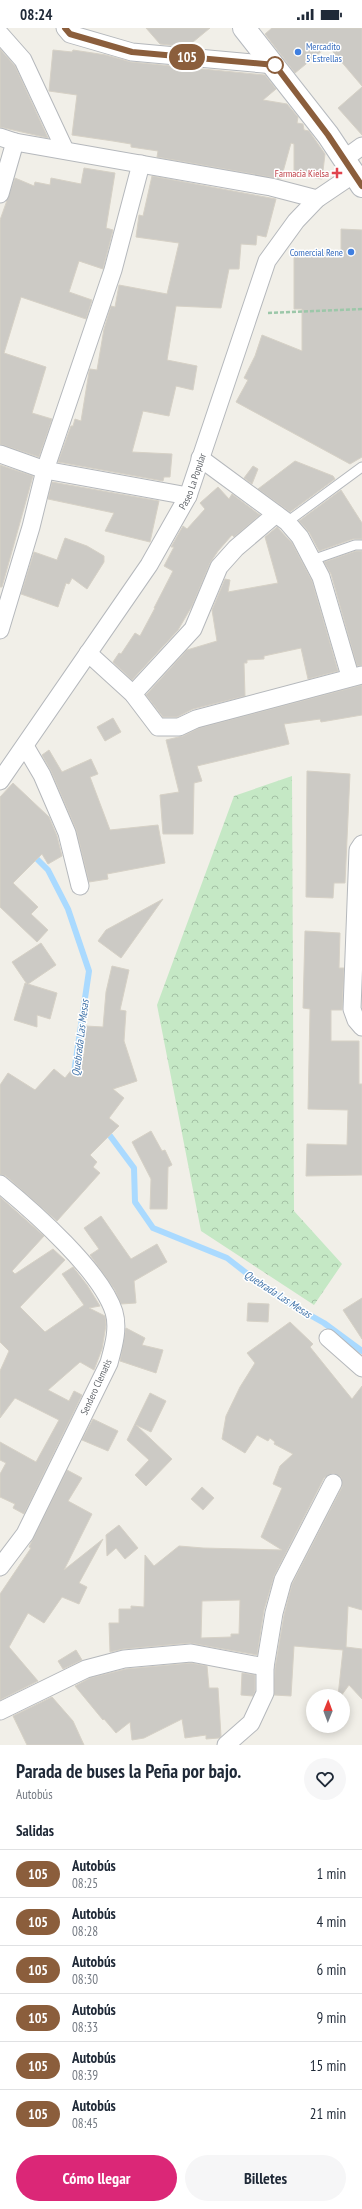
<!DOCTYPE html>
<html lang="es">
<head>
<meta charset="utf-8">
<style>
	:root { --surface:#fff; --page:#f6f6f7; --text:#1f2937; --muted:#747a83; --line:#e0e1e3; --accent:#db2777 }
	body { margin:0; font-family:"PT Sans Narrow",sans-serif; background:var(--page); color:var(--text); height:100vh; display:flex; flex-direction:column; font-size:15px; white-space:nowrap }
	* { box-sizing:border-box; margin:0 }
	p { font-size:13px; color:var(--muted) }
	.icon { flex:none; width:22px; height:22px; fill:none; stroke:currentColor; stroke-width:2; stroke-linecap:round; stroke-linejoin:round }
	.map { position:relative; height:1717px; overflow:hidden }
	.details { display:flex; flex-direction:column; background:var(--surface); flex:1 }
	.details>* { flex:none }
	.badge { padding:0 8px; border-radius:13px; font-size:14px; line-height:26px }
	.needle { width:26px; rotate:1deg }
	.tools { position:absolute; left:306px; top:1661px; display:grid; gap:8px }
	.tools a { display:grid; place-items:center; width:44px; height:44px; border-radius:50%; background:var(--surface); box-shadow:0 2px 10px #0003; font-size:20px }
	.map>.badge { position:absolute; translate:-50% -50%; box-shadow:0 0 0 2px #fff }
	h2 { padding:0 16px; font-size:15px; line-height:36px }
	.round { display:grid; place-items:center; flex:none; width:42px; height:42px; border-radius:21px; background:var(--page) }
	.overview { display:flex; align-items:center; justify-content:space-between; height:68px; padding:0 16px }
	h1 { font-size:19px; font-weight:700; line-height:30px }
	.cta { display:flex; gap:8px; margin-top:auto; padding:8px 16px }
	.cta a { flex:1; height:46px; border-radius:24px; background:var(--accent); color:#fff; font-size:16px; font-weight:700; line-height:46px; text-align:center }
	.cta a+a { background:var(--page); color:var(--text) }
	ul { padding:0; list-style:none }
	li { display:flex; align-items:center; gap:12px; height:48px; padding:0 16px; border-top:1px solid var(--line) }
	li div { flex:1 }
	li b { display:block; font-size:15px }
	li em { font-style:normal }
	li .badge { min-width:44px; font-weight:700; text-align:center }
	.status { display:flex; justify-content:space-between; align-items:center; height:28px; padding:0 20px; background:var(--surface); direction:ltr }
	.status svg { height:11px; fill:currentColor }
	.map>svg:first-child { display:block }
</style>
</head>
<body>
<div class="status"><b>08:24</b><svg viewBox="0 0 49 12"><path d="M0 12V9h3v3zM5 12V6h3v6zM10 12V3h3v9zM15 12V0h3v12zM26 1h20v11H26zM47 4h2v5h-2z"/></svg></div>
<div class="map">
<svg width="362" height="1717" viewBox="0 0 362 1717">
	<defs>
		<pattern id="forest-crowns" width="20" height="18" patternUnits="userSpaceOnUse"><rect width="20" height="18" fill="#c5e8c5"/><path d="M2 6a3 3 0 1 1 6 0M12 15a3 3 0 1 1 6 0" fill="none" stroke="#a3c0a4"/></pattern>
	</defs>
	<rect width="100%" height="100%" fill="#f1efe8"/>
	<polygon fill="url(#forest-crowns)" points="292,748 294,1183 342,1236 314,1277 201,1203 157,977 234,768"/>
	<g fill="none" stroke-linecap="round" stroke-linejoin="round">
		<g stroke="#aadaff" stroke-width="6">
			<polyline points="32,826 48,842 68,881 89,943 74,1045"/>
			<polyline points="105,1101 134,1140 135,1174 153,1200 227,1230 254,1251 292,1277 324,1295 362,1323"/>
		</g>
	</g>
	<g fill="#cccac5" stroke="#d6d1c6" fill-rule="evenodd">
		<polygon points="146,0 210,0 187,19 160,16"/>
		<polygon points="272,0 362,0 362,58 328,18 295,45 265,6"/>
		<polygon points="0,21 15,38 48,110 0,99"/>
		<polygon points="53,22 72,24 73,22 106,27 131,34 265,47 276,61 263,72 287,76 298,89 297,95 303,96 304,102 309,103 325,126 322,151 294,147 294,116 291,115 281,151 157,129 158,123 131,119 131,116 113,113 72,107 77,67 49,63"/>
		<polygon points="362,59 362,107 338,80"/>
		<polygon points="84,140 115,145 106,200 113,202 103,241 79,233 69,264 92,272 86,291 21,269 4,325 46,339 32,385 52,391 39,429 0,416 0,192 15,150 34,158 35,154 50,157 51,150 81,156"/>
		<polygon points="152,148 276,171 266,209 257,207 256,217 241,216 239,241 229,241 221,280 176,278 167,332 197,338 193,362 176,358 169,388 143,383 132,424 172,426 170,449 164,449 163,453 58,434 71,398 73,398 75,391 81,393 89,344 90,341 97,342 104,301 111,278 115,279 119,257 167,266 179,215 136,209 139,187 143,188"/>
		<polygon points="341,201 362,202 362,429 350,436 236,374 248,352 244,350 255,328 262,307 302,323 302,281 294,281 294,225 341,225"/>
		<polygon points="295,433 333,448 335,451 290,484 258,461"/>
		<polygon points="0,437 33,448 2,559 0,559"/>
		<polygon points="253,438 258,441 252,456 244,450"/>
		<polygon points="52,454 159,473 150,514 105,503 114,485 48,471"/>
		<polygon points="218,459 229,471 232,466 260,487 234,509 232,507 218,523 210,535 192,578 178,602 132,652 113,634 119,625 121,626 135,605 140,608 155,580 154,580 173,543 164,538 174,519 171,519 183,498 187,501 205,481 200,475"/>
		<polygon points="341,462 362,495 362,511 353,511 319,523 309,504 299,493"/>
		<polygon points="277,499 292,515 312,553 338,643 308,651 301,620 264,628 264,631 247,632 247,635 244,635 245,668 193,681 177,689 163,689 146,667 187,622 217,613 212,582 225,551 230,552 228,564 278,555 265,509"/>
		<polygon points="65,510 87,518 104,528 104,534 87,561 72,550 69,556 66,555 58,579 21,566 34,524 57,532"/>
		<polygon points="356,523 362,523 362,637 357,638 331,546 324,534"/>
		<polygon points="362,657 362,687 321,694 320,691 284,696 289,716 197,738 202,753 194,755 193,806 163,806 160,767 179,764 166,712 183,708 199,700"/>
		<polygon points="113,690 121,704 105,713 97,699"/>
		<polygon points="49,722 62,744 91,731 98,746 90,749 110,802 158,797 165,835 107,846 108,851 89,854 76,801 51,743 42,727"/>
		<polygon points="307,743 350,746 345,855 334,855 333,870 306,869"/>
		<polygon points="13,755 49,789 57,808 62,828 48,836 42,826 13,855 38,879 31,886 48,902 37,914 0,879 0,769"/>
		<polygon points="163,871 121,930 98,913 106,902"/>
		<polygon points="305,903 340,905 339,940 344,940 342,982 331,982 331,1013 359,1013 359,1056 362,1056 362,1147 306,1148 307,1116 347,1117 348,1082 308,1081 310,981 303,980"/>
		<polygon points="41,915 56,937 28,956 57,965 50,991 37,987 37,999 14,992 25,955 27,956 12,934"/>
		<polygon points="112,938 129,942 120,982 126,983 124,1013 137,1053 113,1061 124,1070 109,1090 119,1098 90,1127 97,1134 93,1139 100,1145 57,1193 6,1148 0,1146 0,1057 8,1045 35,1062 54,1041 65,1050 84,1026 86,998 103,999 106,964"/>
		<polygon points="151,1103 162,1123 165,1122 172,1137 168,1139 167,1181 150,1181 151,1151 132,1114"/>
		<polygon points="0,1169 44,1208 12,1243 15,1246 53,1221 65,1232 20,1279 45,1304 84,1277 62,1246 73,1239 87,1257 100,1278 89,1280 105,1288 106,1297 102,1321 94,1342 80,1334 48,1362 69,1373 74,1363 82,1367 24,1486 13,1480 15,1476 0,1469 0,1446 6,1435 0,1432 0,1414 36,1434 59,1392 15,1370 0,1390 0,1343 9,1323 0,1314"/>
		<polygon points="101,1188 131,1231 157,1216 167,1234 134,1253 136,1275 121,1276 115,1262 90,1227 99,1221 84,1200"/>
		<polygon points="362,1270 362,1311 343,1282"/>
		<polygon points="248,1275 269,1276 268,1294 247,1293"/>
		<path d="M 290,1294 L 313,1316 L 310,1319 L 352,1371 L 362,1358 L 362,1582 L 348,1578 L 346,1619 L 362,1621 L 362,1671 L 349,1657 L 341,1668 L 338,1668 L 343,1622 L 294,1618 L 291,1668 L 274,1667 L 275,1640 L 284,1587 L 292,1556 L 342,1459 L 341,1449 L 333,1445 L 324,1450 L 274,1548 L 264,1582 L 257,1627 L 190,1615 L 123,1621 L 110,1624 L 109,1595 L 119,1595 L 119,1581 L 131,1581 L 131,1578 L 144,1579 L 145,1527 L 154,1538 L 179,1518 L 203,1520 L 282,1522 L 261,1509 L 282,1460 L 273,1456 L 280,1438 L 293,1426 L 274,1416 L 275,1414 L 270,1410 L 268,1413 L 257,1407 L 245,1425 L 222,1411 L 226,1388 L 240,1359 L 255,1335 L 247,1325 ZM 240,1572 L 239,1606 L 231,1606 L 231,1609 L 201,1610 L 202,1573 Z"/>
		<polygon points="126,1300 145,1310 142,1317 163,1322 156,1345 120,1333"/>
		<polygon points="150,1365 166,1373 151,1404 136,1397 172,1431 146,1458 135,1447 149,1432 127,1412"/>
		<polygon points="93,1391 118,1403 108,1423 82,1412"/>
		<polygon points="67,1442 82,1450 68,1473 92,1486 64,1542 103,1511 79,1555 87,1559 79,1576 62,1569 44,1595 28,1585 9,1619 38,1653 0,1672 0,1566 31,1520 29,1519"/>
		<polygon points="202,1459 214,1470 203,1482 191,1471"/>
		<polygon points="119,1497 138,1520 125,1531 116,1520 107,1528 106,1507"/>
		<polygon points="76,1622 82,1632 63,1641 58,1633"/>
		<polygon points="191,1635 207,1638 209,1660 218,1660 221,1708 219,1710 206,1711 206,1707 185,1710 182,1691 144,1710 132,1712 130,1694 116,1705 104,1691 103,1692 75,1658 90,1650 126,1641"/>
		<polygon points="242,1645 255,1647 255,1663 253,1668 241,1667"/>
		<polygon points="52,1669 73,1693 84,1717 27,1717 13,1688"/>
	</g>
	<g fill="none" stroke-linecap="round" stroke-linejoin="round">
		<defs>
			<g id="lane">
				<polyline points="287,494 362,439"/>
				<polyline points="312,532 355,517 362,517"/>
			</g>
			<g id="street">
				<polyline points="65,0 70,6 132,24 275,37"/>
				<polyline points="0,6 23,32 65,122"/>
				<polyline points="0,109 15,114 271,159 317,171"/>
				<polyline points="344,131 362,118"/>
				<polyline points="0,166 15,114"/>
				<polyline points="0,426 45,442 188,468"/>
				<polyline points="200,430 287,494 300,509 321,549 350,648"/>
				<polyline points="0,602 31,499 45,442 113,242 141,136"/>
				<polyline points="88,625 133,666 158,699 179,699 196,691 362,647"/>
				<polyline points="133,666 193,601 219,539 236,520 276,486"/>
				<polyline points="25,718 42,747 67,805 80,858"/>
				<path id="s1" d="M 0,753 L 149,537 L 188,468 L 267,233 L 296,193 L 317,171 L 354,146"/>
				<polyline points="362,816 358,822 352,981 356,992 362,999"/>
				<path d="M 0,1156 C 34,1184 101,1243 114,1284 C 119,1301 113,1320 109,1335 L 25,1506 L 0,1539"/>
				<polyline points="328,1310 362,1340"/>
				<polyline points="0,1683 86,1641 124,1631 191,1625 265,1639"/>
				<polyline points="226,1717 251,1695 265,1665 265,1639 274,1585 283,1552 333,1455"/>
			</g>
			<polyline id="secondary" points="244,0 328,107 362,158"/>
		</defs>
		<use href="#lane" stroke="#b5b8bc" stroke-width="11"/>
		<use href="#street" stroke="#b5b8bc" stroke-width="19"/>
		<use href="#secondary" stroke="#b6babf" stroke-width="24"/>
		<polyline stroke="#9cc7a9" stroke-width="2.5" stroke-dasharray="4 2" stroke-linecap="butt" points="268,285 362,281"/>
		<use href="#lane" stroke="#fff" stroke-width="9"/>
		<use href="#street" stroke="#fff" stroke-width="17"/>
		<use href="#secondary" stroke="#fff" stroke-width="22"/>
	</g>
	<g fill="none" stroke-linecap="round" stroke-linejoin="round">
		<defs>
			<polyline id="line" points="65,0 70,6 132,24 275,37 328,107 362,158"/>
		</defs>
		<use href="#line" stroke="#fff" stroke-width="9"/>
		<use href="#line" stroke="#8b5e3c" stroke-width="6"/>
	</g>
	<g fill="#3f7fe0" stroke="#fff" stroke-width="1.5">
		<circle cx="298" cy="24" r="4"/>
		<circle cx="351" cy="224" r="4"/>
	</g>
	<circle fill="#fff" stroke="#8b5e3c" stroke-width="2" cx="275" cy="37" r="8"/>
	<path fill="#e0444e" stroke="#fff" stroke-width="1.5" d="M335 139h4v4h4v4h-4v4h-4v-4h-4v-4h4z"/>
	<g text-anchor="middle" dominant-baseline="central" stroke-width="3" stroke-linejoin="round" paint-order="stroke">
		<g font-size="10" fill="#366cbe" stroke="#fff" text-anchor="start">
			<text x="306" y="18">Mercadito<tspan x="306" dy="12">5 Estrellas</tspan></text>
			<text x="343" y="224" text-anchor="end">Comercial Rene</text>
		</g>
		<g font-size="10" fill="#be3a42" stroke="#fff" text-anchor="end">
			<text x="329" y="145">Farmacia Kielsa</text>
		</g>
		<g font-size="10" fill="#5f6368" stroke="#fff">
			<text stroke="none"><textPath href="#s1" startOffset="357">Paseo La Popular</textPath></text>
			<text transform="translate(96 1359) rotate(-65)">Sendero Clematis</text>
		</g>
		<g font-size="11" font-style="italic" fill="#4174aa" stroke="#fff">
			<text transform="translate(80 1010) rotate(-83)">Quebrada Las Mesas</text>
			<text transform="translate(278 1266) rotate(33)">Quebrada Las Mesas</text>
		</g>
	</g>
</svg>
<div class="tools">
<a><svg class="needle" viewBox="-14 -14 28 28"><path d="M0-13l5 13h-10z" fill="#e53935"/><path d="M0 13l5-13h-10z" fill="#747a83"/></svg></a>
</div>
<b class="badge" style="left:187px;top:29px;background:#8b5e3c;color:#fff">105</b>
</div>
<section class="details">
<div class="overview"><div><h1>Parada de buses la Peña por bajo.</h1><p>Autobús</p></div><a class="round"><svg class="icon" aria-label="heart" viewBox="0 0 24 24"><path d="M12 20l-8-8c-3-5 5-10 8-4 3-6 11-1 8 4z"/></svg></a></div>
<h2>Salidas</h2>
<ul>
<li><span class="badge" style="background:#8b5e3c;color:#fff">105</span><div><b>Autobús</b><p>08:25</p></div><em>1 min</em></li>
<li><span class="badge" style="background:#8b5e3c;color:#fff">105</span><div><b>Autobús</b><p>08:28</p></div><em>4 min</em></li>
<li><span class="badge" style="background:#8b5e3c;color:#fff">105</span><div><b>Autobús</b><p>08:30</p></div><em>6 min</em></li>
<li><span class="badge" style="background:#8b5e3c;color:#fff">105</span><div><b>Autobús</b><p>08:33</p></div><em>9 min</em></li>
<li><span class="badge" style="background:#8b5e3c;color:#fff">105</span><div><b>Autobús</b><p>08:39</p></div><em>15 min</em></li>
<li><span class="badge" style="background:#8b5e3c;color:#fff">105</span><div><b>Autobús</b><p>08:45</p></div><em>21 min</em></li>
</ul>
<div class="cta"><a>Cómo llegar</a><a>Billetes</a></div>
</section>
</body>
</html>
